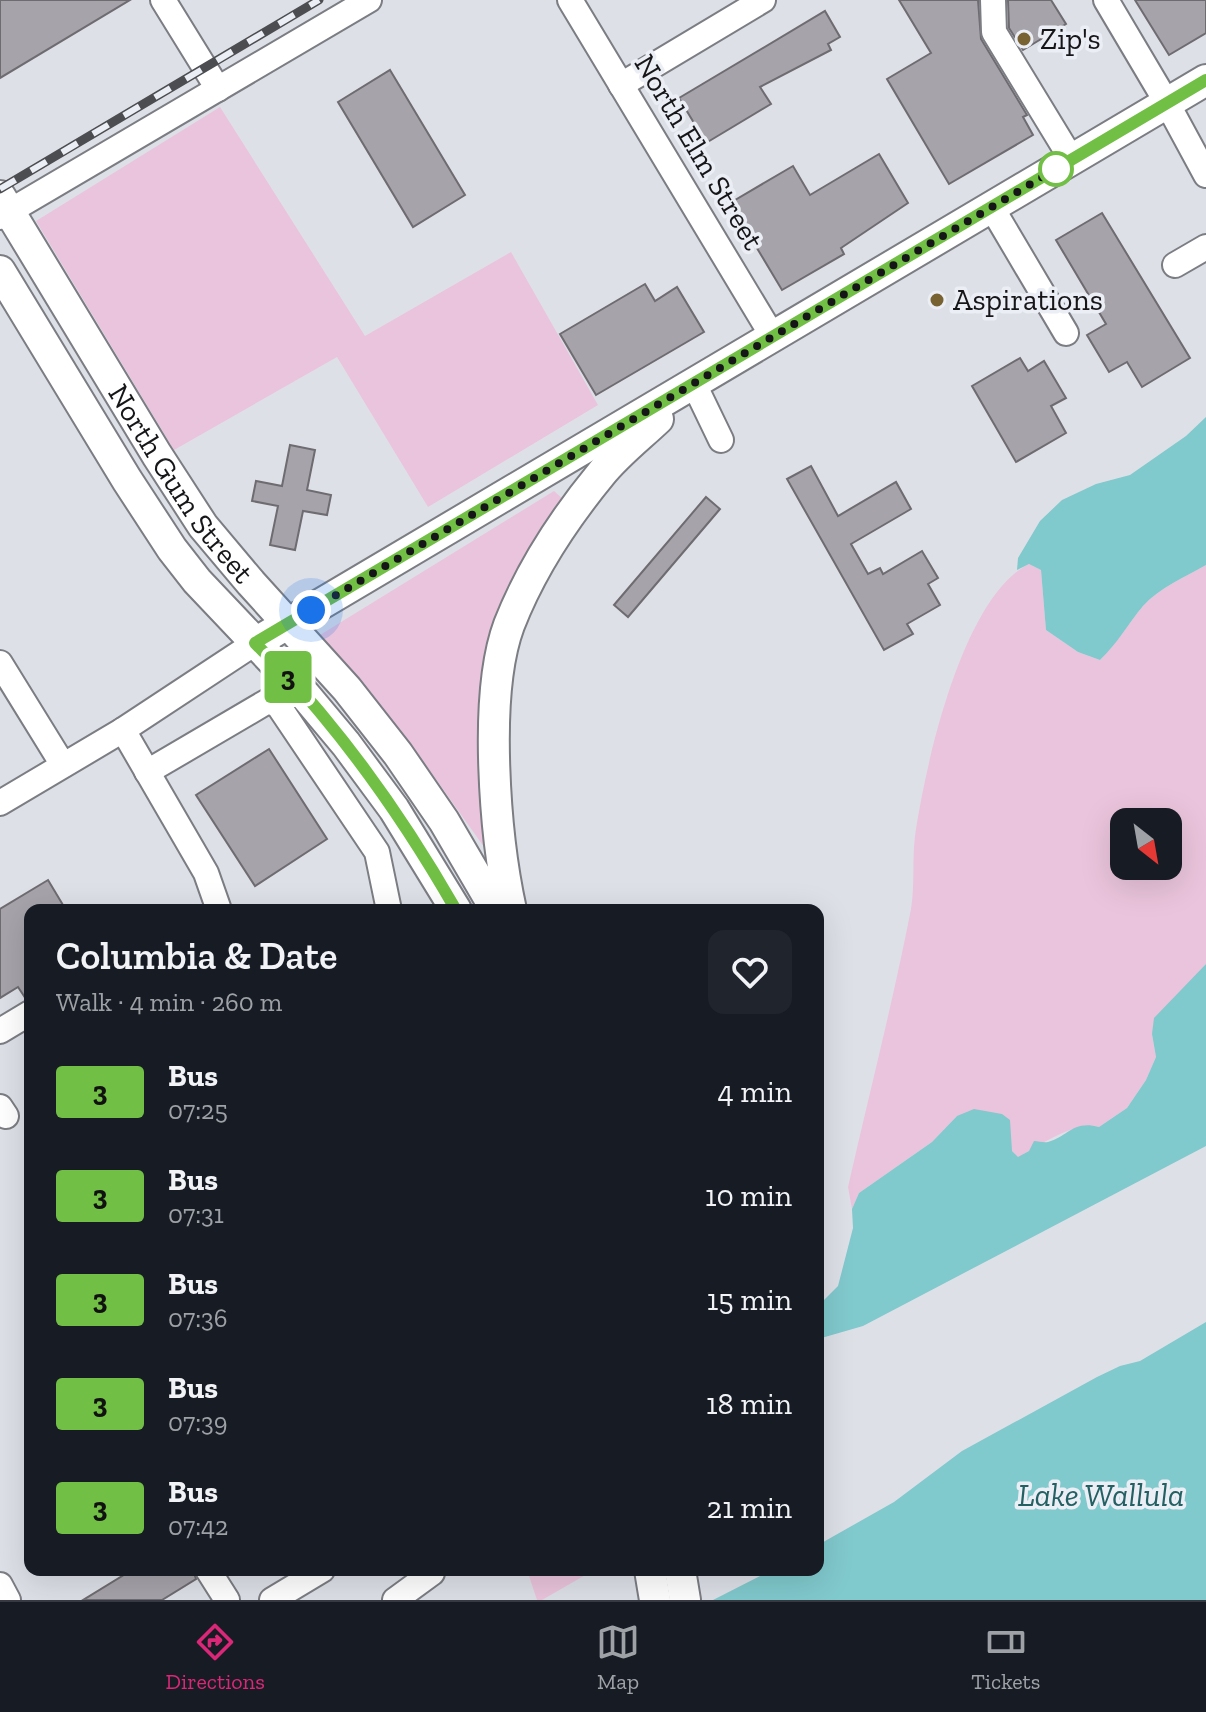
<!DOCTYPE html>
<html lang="en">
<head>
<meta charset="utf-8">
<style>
	:root { --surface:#171b24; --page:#20242c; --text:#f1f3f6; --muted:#9ea1a6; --line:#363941; --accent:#db2777 }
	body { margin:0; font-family:"Zilla Slab",serif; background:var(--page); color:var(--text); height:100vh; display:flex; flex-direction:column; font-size:30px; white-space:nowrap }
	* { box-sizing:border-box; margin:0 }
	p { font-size:26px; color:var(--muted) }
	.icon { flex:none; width:44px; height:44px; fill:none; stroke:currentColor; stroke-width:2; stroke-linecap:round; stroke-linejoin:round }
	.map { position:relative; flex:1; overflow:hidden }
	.details { position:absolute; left:24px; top:904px; width:800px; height:672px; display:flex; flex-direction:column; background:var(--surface); border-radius:16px; box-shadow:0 8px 32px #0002 }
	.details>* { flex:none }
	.badge { padding:0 16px; border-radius:6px; font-size:28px; line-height:52px }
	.needle { width:52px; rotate:149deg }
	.buttons { position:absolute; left:1110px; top:808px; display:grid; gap:16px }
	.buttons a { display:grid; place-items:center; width:72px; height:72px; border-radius:16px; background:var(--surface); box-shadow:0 8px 32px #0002; font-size:40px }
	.you { position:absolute; width:40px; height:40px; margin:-20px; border:6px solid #fff; border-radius:50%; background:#1a73e8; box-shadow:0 0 0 12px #1a73e833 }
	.map>.badge { position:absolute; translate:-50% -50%; box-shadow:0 0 0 4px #fff }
	.round { display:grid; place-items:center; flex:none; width:84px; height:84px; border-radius:16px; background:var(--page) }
	.head { display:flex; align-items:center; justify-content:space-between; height:136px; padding:0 32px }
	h1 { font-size:38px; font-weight:600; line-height:60px }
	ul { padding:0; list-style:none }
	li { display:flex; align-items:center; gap:24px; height:104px; padding:0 32px }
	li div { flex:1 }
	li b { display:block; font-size:30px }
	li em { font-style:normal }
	li .badge { min-width:88px; font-weight:700; text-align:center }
	.tab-bar { display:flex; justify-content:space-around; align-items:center; height:112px; border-top:2px solid var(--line); background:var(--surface); font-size:22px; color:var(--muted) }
	.tab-bar a { display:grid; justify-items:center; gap:4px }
	.tab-bar .active { color:var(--accent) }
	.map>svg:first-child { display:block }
</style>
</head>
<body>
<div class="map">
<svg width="1206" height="1600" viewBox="0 0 1206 1600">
	<rect width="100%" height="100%" fill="#dee0e8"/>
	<g fill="#eac4dc" fill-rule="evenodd">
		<polygon points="220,107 365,336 511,252 598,405 428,507 337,357 174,450 36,221"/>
		<polygon points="554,491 564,500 516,585 489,854 423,761 320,635"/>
		<path d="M 1029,564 L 1041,570 L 1046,630 L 1078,652 L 1100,660 C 1117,643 1128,624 1143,606 C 1159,588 1185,577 1206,565 L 1206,964 L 1152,1034 L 1156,1057 L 1146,1080 L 1127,1108 L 1099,1127 C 1076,1121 1038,1145 1018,1158 L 1012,1151 L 957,1116 L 932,1142 L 859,1193 L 852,1209 L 848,1187 C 869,1094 893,1002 911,909 C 915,885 912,860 915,836 C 925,767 962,597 1029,564 ZM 1124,822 L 1168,822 L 1168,866 L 1124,866 Z"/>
		<polygon points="527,1570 594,1570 542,1600 537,1600"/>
	</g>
	<g fill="#80c9cd">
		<path d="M 1206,417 L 1206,565 C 1185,577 1159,588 1143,606 C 1128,624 1117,644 1100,660 L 1078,652 L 1046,630 L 1041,570 L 1029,564 L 1017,570 L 1018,558 L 1040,521 L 1062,500 L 1096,484 L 1130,475 L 1186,436 Z"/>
		<path d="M 1206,964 L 1206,1146 L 863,1326 L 818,1339 L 818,1306 L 838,1286 L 853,1228 L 852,1209 L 859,1193 L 932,1142 L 957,1116 L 974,1109 L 1002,1114 L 1010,1120 L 1012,1151 L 1018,1157 L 1029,1151 L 1034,1141 C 1039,1141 1043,1143 1048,1142 C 1068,1137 1072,1120 1099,1127 L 1127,1108 L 1146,1080 L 1156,1057 L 1152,1034 L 1154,1018 Z"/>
		<polygon points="1206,1322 1206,1600 713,1600 772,1570 818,1570 818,1545 894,1502 962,1451 1097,1377 1120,1366 1140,1361"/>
	</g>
	<g fill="#a6a3aa" stroke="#6e6b71" stroke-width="2">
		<polygon points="0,0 130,0 0,78"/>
		<polygon points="899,0 978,0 981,39 1027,115 1023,117 1033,135 949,184 887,79 931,53"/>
		<polygon points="1008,0 1051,0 1066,24 1023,50 1009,28"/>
		<polygon points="1135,0 1206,0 1206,33 1169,55"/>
		<polygon points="825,11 840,37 828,44 831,50 760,87 771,104 706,143 679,98"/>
		<polygon points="390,70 465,195 413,227 338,102"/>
		<polygon points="879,154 908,203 841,248 844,254 782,290 730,203 793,166 810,195"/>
		<polygon points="1102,213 1190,358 1142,387 1127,362 1109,372 1087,335 1106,324 1056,240"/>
		<polygon points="645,284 655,301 677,287 704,332 596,395 560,334"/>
		<polygon points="1020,358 1028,371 1044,361 1066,398 1051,406 1066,433 1016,462 972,386"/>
		<polygon points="290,445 315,450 307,490 331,495 327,515 303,511 295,550 270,545 278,506 252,501 256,481 282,486"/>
		<polygon points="811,466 838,516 896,482 911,509 851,544 868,574 880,568 883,574 922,551 938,578 928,584 940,605 907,624 913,634 884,650 787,479"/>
		<polygon points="706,497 720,509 628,617 614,605"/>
		<polygon points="269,749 327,839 255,886 196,795"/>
		<polygon points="48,880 66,910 30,910 30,998 26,999 18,987 0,998 0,909"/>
		<polygon points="132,1570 193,1570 196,1579 162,1600 83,1600"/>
	</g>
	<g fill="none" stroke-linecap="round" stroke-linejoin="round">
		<defs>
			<g id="minor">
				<polyline points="163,0 218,89"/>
				<polyline points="570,0 773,337"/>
				<polyline points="993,0 994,32 1072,160"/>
				<polyline points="1106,0 1167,103 1206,175"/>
				<polyline points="621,85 763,0"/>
				<polyline points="992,208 1066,333"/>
				<polyline points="0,217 369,0"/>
				<polyline points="1175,265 1206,247"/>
				<polyline points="694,384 721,440"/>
				<polyline points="0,663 63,765"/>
				<polyline points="123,730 206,873 219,910"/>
				<polyline points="147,772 268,701 278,705 377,852 389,910"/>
				<polyline points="0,803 123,730 255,643"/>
				<polyline points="0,1031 30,1013"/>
				<polyline points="0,1107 6,1116"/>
				<polyline points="208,1570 227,1600"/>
				<polyline points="0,1585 8,1600"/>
				<polyline points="272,1600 322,1570"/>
				<polyline points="395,1600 432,1573"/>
			</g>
			<g id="major">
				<path id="s1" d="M 0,196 L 157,455 L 203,526 L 251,583 L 347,689 L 398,754 L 444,821 L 496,910"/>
				<polyline points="0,271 127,480 172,549 197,581 305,695 346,744 394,809 456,910"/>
				<polyline points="255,643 1206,80"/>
				<path d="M 511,910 C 495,837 483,695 509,625 C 530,571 564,519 601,474 C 617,454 639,437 658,419"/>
				<polyline points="650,1570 655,1600"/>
				<polyline points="680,1570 685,1600"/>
			</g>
		</defs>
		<use href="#minor" stroke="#7b7d83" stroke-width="28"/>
		<use href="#major" stroke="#7b7d83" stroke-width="34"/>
		<use href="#minor" stroke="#fff" stroke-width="24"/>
		<use href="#major" stroke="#fff" stroke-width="30"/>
		<defs>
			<polyline id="rail" points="0,189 319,0"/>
		</defs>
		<use href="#rail" stroke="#4c4d51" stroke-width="9"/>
		<use href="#rail" stroke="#ebeef5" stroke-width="6" stroke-dasharray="18" stroke-linecap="butt"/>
	</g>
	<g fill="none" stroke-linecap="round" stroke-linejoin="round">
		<defs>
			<path id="line" d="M 456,910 C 417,842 373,776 323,716 C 302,690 278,667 255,643 L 1206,80"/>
		</defs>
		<use href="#line" stroke="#fff" stroke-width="18"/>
		<use href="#line" stroke="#71bf44" stroke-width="12"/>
		<polyline stroke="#161619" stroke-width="8" stroke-dasharray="0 14.4" points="311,610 1056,169"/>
	</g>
	<g fill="#786232" stroke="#ebeef5" stroke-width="3">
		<circle cx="1024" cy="39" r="8"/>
		<circle cx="937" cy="300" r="8"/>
	</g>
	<circle fill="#fff" stroke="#71bf44" stroke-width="4" cx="1056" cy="169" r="16"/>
	<g text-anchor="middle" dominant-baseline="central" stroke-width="7" stroke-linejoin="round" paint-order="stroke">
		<g font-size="30" fill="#161619" stroke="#ebeef5" text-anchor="start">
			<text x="1040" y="39">Zip's</text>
			<text x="953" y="300">Aspirations</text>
		</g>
		<g font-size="30" fill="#161619" stroke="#ebeef5">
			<text transform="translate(699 152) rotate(59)">North Elm Street</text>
			<text stroke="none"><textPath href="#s1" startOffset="340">North Gum Street</textPath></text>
		</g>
		<g font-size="32" font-style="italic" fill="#236063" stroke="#ebeef5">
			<text x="1101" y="1495">Lake Wallula</text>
		</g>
	</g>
</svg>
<div class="buttons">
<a><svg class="needle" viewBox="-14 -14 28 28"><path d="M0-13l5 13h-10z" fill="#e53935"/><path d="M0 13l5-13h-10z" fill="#9ea1a6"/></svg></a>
</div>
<div class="you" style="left:311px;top:610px"></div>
<b class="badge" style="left:288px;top:677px;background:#71bf44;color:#111">3</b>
<section class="details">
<div class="head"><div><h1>Columbia &amp; Date</h1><p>Walk · 4 min · 260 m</p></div><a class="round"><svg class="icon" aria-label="heart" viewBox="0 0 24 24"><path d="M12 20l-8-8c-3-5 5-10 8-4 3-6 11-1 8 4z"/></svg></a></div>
<ul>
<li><span class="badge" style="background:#71bf44;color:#111">3</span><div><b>Bus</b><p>07:25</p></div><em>4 min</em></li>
<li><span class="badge" style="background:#71bf44;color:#111">3</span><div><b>Bus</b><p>07:31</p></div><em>10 min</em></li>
<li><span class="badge" style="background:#71bf44;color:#111">3</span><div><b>Bus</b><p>07:36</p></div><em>15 min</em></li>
<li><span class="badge" style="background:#71bf44;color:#111">3</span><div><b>Bus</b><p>07:39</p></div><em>18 min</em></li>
<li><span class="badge" style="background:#71bf44;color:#111">3</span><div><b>Bus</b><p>07:42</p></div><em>21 min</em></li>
</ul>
</section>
</div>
<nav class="tab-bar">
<a class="active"><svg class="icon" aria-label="directions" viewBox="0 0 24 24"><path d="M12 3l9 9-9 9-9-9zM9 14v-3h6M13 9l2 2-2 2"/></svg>Directions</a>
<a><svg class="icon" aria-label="map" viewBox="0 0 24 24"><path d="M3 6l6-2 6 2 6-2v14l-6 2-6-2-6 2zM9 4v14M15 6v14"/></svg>Map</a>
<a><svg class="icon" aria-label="tickets" viewBox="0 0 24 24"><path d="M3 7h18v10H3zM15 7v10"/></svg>Tickets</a>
</nav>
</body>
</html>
